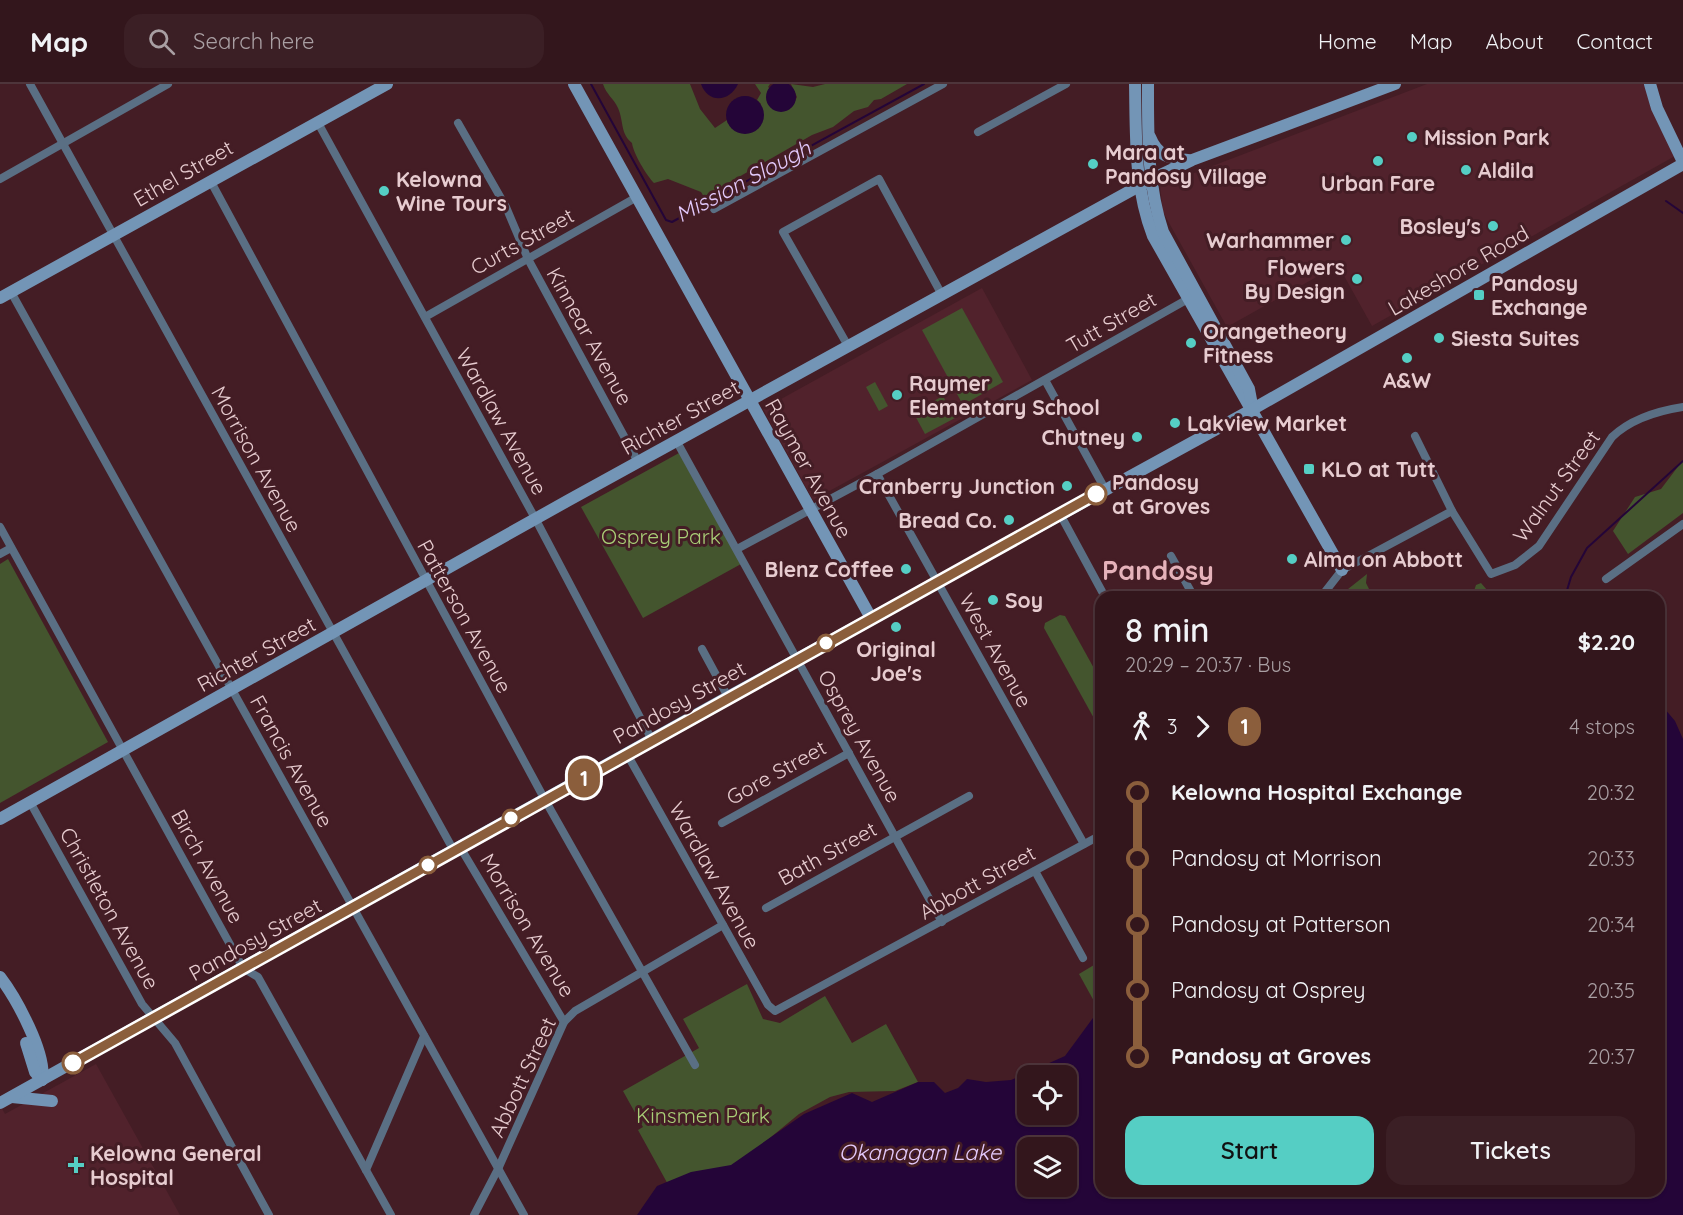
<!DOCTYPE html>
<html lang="en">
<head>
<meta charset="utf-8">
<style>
	:root { --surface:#33161c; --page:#3b1f25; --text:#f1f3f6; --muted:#a99fa3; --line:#4e353b; --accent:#55cec4 }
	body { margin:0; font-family:Quicksand,sans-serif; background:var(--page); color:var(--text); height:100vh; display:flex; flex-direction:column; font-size:22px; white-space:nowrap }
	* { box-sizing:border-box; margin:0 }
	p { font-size:20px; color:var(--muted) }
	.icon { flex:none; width:33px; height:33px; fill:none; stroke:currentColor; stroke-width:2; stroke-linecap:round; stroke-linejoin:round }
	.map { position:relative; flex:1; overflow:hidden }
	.side { position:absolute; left:1095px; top:507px; width:570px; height:606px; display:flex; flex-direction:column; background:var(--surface); border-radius:18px; box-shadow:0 2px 4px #0004,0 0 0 2px var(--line) }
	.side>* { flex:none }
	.badge { padding:0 12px; border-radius:20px; font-size:21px; line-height:39px }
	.tools { position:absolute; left:1017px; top:981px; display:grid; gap:12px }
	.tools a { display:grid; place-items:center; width:60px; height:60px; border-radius:12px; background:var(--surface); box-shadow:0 2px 4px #0004,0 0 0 2px var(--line); font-size:30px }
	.map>.badge { position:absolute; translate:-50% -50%; box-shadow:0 0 0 3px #fff }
	.legs { display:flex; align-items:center; gap:9px; height:66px; padding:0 30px; font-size:20px }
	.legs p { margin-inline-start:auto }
	.summary { display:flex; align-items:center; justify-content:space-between; height:102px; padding:0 30px }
	h1 { font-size:33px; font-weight:600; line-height:45px }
	.action { display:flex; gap:12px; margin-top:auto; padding:12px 30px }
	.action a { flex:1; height:69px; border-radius:18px; background:var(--accent); color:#111; font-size:24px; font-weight:600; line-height:69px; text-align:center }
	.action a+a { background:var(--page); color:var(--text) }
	ul { padding:0 30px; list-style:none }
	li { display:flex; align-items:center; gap:21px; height:66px; font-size:22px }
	li i { display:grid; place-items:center; width:9px; height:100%; margin:0 8px; background:currentColor }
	li i::after { content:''; width:15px; height:15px; margin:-8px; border:4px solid; border-radius:50%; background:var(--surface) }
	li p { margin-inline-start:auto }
	li:first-child i { background:linear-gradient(#0000 50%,currentColor 0) }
	li:last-child i { background:linear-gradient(currentColor 50%,#0000 0) }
	header { display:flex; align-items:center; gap:36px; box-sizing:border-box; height:84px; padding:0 30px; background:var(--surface); border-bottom:2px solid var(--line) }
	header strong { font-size:28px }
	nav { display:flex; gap:33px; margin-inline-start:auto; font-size:21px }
	.search { width:420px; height:54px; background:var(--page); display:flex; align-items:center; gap:15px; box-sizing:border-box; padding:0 21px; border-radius:18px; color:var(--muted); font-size:22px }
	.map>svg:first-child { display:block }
</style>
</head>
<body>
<header>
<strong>Map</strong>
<div class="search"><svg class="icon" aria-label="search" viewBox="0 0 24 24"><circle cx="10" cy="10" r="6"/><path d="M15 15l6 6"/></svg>Search here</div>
<nav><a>Home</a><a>Map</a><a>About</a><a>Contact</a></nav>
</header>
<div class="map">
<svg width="1683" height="1131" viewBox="0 0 1683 1131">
	<rect width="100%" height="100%" fill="#441d25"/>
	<g fill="#51222c">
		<polygon points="1427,0 1644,0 1655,33 1675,72 1372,242 1338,181 1227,243 1163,128 1160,102"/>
		<polygon points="982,204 1032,296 813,416 763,325"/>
		<polygon points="96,980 180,1131 0,1131 0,1021 5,1030"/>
	</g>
	<g fill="#44552e">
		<path d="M 603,0 L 690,0 L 700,25 L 715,44 L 727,36 L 728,40 L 761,20 L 757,16 L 761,9 L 755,0 L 770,0 L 768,3 L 792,23 L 797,13 L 791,0 L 813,3 L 825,0 L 907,0 L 881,15 L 874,16 L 868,23 L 854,27 L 833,43 L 812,51 L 704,113 L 701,108 L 668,95 L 654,99 C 647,92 633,69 632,59 C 620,49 624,38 618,24 C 614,15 606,10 603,0 Z"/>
		<polygon points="962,224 1003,298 963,321 922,246"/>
		<polygon points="875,298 888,322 879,327 866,303"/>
		<polygon points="943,312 955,334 925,350 913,328"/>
		<polygon points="679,369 741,480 643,534 581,423"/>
		<polygon points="1683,376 1683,429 1628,470 1613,447 1635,413 1661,405"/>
		<polygon points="8,475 108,658 0,719 0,480"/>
		<polygon points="1367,490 1366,499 1373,513 1338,513"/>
		<polygon points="1481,499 1487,506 1497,506 1501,513 1468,513 1473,510 1476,501"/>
		<polygon points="1060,531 1065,532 1101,597 1101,647 1044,544 1045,539"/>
		<polygon points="1099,878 1101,882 1100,928 1079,890"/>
		<polygon points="747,900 763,935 780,939 825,912 852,959 886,940 918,998 895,1007 849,1008 830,1013 799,1030 731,1086 670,1104 638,1046 643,1043 623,1007 699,964 683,935"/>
	</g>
	<g fill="#240538" fill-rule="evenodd">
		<circle cx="781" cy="13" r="15"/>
		<path d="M 701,0 L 738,0 C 730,18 708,20 701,0 Z"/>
		<circle cx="745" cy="31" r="19"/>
		<path d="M 1659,618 L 1675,637 L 1683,655 L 1683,1131 L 637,1131 L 657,1102 L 691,1088 L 731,1081 L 804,1030 L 852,1009 L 872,1018 L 918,998 L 934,998 L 945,1009 L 958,1004 L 967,995 L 986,998 L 1011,996 L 1065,972 L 1101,923 L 1101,1107 L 1659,1107 ZM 1028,992 L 1066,992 L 1066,1030 L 1028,1030 ZM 1028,1064 L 1066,1064 L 1066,1102 L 1028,1102 Z"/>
	</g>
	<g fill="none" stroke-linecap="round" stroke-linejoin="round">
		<g stroke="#240538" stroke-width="2">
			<polyline points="591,0 666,136 672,138 924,0"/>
			<polyline points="1666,117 1683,129"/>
			<polyline points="1565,513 1571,493 1587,464 1683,377"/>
		</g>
		<g stroke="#5a6f84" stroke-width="8">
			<polyline points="30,0 454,767"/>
			<polyline points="317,37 536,436 652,656"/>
			<polyline points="458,39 506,123 528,175 638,378"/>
			<polyline points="978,48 1066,0"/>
			<polyline points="0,95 168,0"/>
			<polyline points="210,96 545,716 695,981"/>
			<polyline points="714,125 943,0"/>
			<polyline points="11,208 524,1131"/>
			<polyline points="425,233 637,113"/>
			<polyline points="848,262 783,148 879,95 942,211"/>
			<polyline points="1045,296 1105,405"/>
			<path d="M 1415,352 L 1452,427 L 1491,490 L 1515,481 L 1539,462 L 1612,353 C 1631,335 1657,327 1683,323"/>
			<polyline points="677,358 942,838"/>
			<polyline points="877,390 1084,760"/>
			<polyline points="1060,430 1105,513"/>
			<polyline points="0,443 243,884 258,893 391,1131"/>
			<polyline points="737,465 877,390 1188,215"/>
			<polyline points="0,470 11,464"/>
			<polyline points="1171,472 1194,513"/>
			<polyline points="1606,495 1683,440"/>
			<polyline points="1321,513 1342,486 1452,427"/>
			<polyline points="702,565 728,613"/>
			<polyline points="627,670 768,921 775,927 1101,751"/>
			<polyline points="30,718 142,920 175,959 269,1131"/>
			<polyline points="722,739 849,669"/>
			<polyline points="460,763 564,938"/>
			<polyline points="1035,787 1083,874"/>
			<polyline points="766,824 969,712"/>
			<polyline points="366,1086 424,952"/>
			<polyline points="474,1131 498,1085 564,938 575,927 723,841"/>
		</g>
		<g stroke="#7395b6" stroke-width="12">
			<polyline points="574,0 871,534"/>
			<path d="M 1135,0 C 1136,52 1134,103 1153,152 L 1342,486"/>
			<path d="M 1148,0 C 1148,50 1147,100 1163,148 L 1249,305 L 1252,321"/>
			<polyline points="1650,0 1657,24 1683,78"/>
			<path d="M 1150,53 C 1157,71 1169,75 1188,76"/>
			<polyline points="0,214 387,0"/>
			<polyline points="0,735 569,416 1150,96 1192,76 1395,0"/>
			<path d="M 0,893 C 16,914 47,970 42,996"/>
			<polyline points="26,959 35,988 42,996"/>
			<polyline points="12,1013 52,1017"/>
			<polyline points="0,1019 728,613 1253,325 1683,80"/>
		</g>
	</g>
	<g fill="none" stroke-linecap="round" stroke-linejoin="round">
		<defs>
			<polyline id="line-1" points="73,979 1096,410"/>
		</defs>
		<use href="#line-1" stroke="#fff" stroke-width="14"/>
		<use href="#line-1" stroke="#8b5e3c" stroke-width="9"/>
	</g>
	<g fill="#55cec4" stroke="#441d25" stroke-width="2">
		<circle cx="1412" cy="53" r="6"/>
		<circle cx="1378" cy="77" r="6"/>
		<circle cx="1093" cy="80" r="6"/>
		<circle cx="1466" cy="86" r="6"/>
		<circle cx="384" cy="107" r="6"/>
		<circle cx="1493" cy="142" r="6"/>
		<circle cx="1346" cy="156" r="6"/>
		<circle cx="1357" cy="195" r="6"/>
		<rect x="1473" y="205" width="12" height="12" rx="3"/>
		<circle cx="1439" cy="254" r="6"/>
		<circle cx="1191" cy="259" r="6"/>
		<circle cx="1407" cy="274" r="6"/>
		<circle cx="897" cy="311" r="6"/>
		<circle cx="1175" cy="339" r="6"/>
		<circle cx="1137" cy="353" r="6"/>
		<rect x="1303" y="379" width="12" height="12" rx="3"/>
		<circle cx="1067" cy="402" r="6"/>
		<circle cx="1009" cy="436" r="6"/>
		<circle cx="1292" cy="475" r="6"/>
		<circle cx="906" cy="485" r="6"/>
		<circle cx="993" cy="516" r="6"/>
		<circle cx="896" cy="543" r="6"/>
		<path d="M73 1072h6v6h6v6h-6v6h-6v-6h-6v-6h6z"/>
	</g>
	<g fill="#fff" stroke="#8b5e3c" stroke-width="3">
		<circle cx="1096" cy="410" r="10"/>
		<circle cx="826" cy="559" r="8"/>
		<circle cx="511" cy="734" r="8"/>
		<circle cx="428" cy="781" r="8"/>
		<circle cx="73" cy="979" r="10"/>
	</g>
	<g text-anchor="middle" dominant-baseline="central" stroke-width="6" stroke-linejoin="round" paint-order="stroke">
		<g font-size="21" font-weight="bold" fill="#e7ccd0" stroke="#441d25" text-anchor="start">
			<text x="1424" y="53">Mission Park</text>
			<text x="1105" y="68">Mara at<tspan x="1105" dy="24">Pandosy Village</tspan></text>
			<text x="1478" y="86">Aldila</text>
			<text x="396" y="95">Kelowna<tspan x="396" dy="24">Wine Tours</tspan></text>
			<text x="1378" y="99" text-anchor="middle">Urban Fare</text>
			<text x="1481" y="142" text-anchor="end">Bosley's</text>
			<text x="1334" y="156" text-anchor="end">Warhammer</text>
			<text x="1345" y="183" text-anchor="end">Flowers<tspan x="1345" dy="24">By Design</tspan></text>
			<text x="1491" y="199">Pandosy<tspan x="1491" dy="24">Exchange</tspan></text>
			<text x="1203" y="247">Orangetheory<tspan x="1203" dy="24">Fitness</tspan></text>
			<text x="1451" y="254">Siesta Suites</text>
			<text x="1407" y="296" text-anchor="middle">A&amp;W</text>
			<text x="909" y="299">Raymer<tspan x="909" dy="24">Elementary School</tspan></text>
			<text x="1187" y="339">Lakview Market</text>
			<text x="1125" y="353" text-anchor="end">Chutney</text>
			<text x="1321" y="385">KLO at Tutt</text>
			<text x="1055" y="402" text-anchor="end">Cranberry Junction</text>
			<text x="997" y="436" text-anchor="end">Bread Co.</text>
			<text x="1304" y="475">Alma on Abbott</text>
			<text x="894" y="485" text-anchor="end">Blenz Coffee</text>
			<text x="1005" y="516">Soy</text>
			<text x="896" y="565" text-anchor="middle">Original<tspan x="896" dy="24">Joe's</tspan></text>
			<text x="90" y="1069">Kelowna General<tspan x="90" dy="24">Hospital</tspan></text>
		</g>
		<g font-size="21" fill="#e7ccd0" stroke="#441d25">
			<text transform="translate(183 89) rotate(-30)">Ethel Street</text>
			<text transform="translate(522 157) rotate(-29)">Curts Street</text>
			<text transform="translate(1458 186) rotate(-30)">Lakeshore Road</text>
			<text transform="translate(1111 238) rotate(-30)">Tutt Street</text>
			<text transform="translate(590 252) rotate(61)">Kinnear Avenue</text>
			<text transform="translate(680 333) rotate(-29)">Richter Street</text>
			<text transform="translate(502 337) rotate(61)">Wardlaw Avenue</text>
			<text transform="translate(257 375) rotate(61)">Morrison Avenue</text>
			<text transform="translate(809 384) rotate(61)">Raymer Avenue</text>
			<text transform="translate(1556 402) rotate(-54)">Walnut Street</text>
			<text transform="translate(465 532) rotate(61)">Patterson Avenue</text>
			<text transform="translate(996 566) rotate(61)">West Avenue</text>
			<text transform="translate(256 570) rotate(-29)">Richter Street</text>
			<text transform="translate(679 618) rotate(-29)">Pandosy Street</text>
			<text transform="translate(860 652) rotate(61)">Osprey Avenue</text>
			<text transform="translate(292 677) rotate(61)">Francis Avenue</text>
			<text transform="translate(776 688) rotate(-29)">Gore Street</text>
			<text transform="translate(827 769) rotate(-29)">Bath Street</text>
			<text transform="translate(208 782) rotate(61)">Birch Avenue</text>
			<text transform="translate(715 791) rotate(61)">Wardlaw Avenue</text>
			<text transform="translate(977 798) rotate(-29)">Abbott Street</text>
			<text transform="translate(110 824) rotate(61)">Christleton Avenue</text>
			<text transform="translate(528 841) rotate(59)">Morrison Avenue</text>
			<text transform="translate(255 855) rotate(-29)">Pandosy Street</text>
			<text transform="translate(522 993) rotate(-65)">Abbott Street</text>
		</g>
		<g font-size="21" font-weight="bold" fill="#e7ccd0" stroke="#441d25" text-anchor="start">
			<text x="1112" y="398">Pandosy<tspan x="1112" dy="24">at Groves</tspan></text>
		</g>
		<g font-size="21" fill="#a9cf77" stroke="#441d25">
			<text x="661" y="452">Osprey Park</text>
			<text x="703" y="1031">Kinsmen Park</text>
		</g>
		<g font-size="22" font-style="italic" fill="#e3c9fc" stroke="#441d25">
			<text transform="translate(743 97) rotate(-28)">Mission Slough</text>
			<text x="920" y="1068">Okanagan Lake</text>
		</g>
		<g font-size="27" font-weight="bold" fill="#e5b2ba" stroke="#441d25">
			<text x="1158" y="486">Pandosy</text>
		</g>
	</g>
</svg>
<div class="tools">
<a><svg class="icon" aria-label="locate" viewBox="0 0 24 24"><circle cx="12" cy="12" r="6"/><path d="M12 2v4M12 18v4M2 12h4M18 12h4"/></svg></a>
<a><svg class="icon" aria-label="layers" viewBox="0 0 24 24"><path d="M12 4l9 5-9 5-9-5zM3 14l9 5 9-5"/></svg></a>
</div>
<b class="badge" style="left:584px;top:694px;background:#8b5e3c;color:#fff">1</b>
<section class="side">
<div class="summary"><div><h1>8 min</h1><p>20:29 – 20:37 · Bus</p></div><b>$2.20</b></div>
<div class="legs"><svg class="icon" aria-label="walk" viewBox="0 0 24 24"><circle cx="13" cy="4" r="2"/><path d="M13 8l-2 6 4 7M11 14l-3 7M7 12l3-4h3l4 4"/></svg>3<svg class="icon" aria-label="forward" viewBox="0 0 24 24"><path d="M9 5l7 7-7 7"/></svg><b class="badge" style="background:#8b5e3c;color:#fff">1</b><p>4 stops</p></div>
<ul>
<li><i style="color:#8b5e3c"></i><b>Kelowna Hospital Exchange</b><p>20:32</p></li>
<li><i style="color:#8b5e3c"></i><span>Pandosy at Morrison</span><p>20:33</p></li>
<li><i style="color:#8b5e3c"></i><span>Pandosy at Patterson</span><p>20:34</p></li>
<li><i style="color:#8b5e3c"></i><span>Pandosy at Osprey</span><p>20:35</p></li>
<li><i style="color:#8b5e3c"></i><b>Pandosy at Groves</b><p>20:37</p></li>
</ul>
<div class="action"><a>Start</a><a>Tickets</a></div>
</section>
</div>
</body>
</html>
